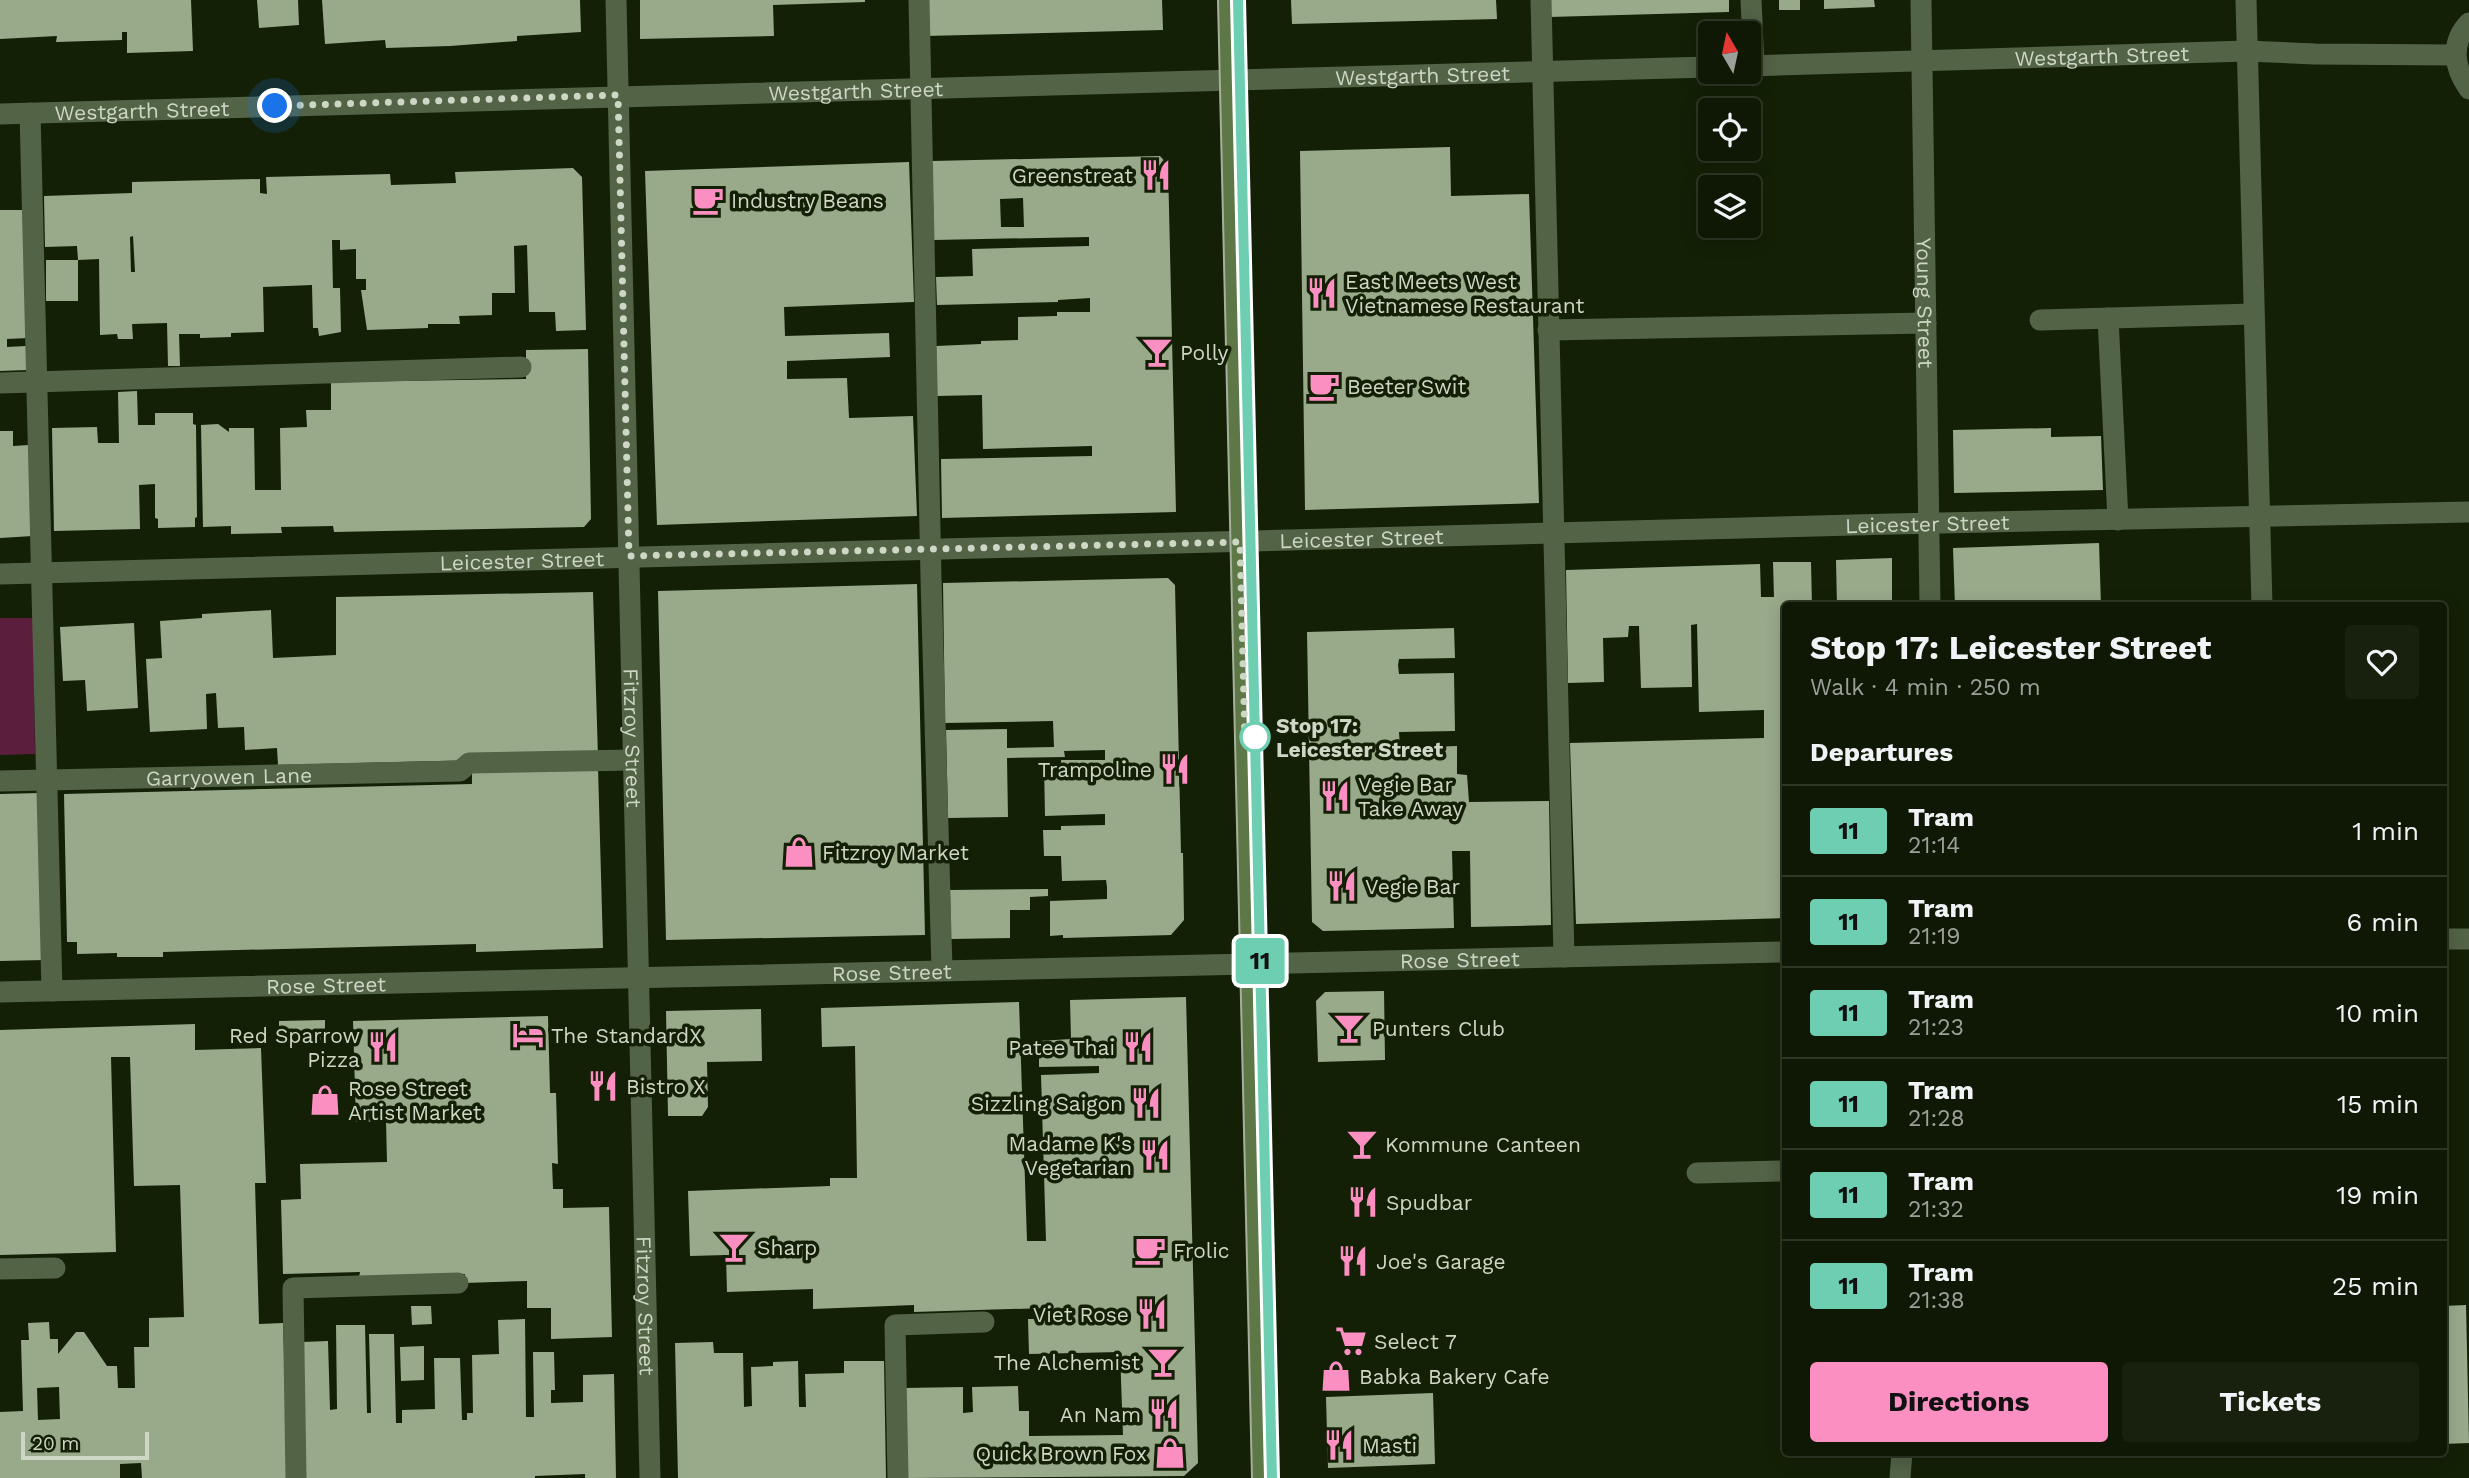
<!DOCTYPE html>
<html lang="en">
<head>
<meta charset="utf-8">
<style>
	:root { --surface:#0e1804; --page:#17210e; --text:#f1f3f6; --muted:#9ba09a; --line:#2e3726; --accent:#fc8fc1 }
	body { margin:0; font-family:"Work Sans",sans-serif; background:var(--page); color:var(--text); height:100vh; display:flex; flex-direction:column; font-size:26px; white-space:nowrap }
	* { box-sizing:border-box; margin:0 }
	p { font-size:23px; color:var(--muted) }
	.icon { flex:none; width:38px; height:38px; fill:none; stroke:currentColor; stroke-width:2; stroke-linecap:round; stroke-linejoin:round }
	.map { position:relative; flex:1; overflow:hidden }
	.details { position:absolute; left:1782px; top:602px; width:665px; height:854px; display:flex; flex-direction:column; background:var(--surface); border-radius:7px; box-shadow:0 4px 18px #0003,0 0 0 2px var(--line) }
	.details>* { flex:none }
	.badge { padding:0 14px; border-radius:5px; font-size:24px; line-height:46px }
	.needle { width:46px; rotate:351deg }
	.buttons { position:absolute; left:1698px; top:21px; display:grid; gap:14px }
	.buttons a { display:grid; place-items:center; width:63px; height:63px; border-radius:7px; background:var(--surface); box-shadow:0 4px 18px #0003,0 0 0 2px var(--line); font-size:35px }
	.scale { position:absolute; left:21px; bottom:18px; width:128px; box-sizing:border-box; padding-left:7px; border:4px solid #ced7c6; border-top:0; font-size:19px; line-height:24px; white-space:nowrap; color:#ced7c6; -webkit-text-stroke:5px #132006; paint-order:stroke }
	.you { position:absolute; width:35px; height:35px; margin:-18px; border:5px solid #fff; border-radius:50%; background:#1a73e8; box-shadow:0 0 0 10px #1a73e833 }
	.map>.badge { position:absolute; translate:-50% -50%; box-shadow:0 0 0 4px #fff }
	h2 { padding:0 28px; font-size:26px; line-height:63px }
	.round { display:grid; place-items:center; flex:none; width:74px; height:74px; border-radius:7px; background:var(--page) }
	.summary { display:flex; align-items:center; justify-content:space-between; height:119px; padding:0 28px }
	h1 { font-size:33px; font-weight:700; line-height:52px }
	.button { display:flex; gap:14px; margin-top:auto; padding:14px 28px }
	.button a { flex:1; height:80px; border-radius:7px; background:var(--accent); color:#111; font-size:28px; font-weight:700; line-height:80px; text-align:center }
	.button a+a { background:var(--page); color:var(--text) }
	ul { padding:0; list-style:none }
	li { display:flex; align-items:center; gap:21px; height:91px; padding:0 28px; border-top:2px solid var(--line) }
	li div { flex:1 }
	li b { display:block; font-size:26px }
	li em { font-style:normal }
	li .badge { min-width:77px; font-weight:700; text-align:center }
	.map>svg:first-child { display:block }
</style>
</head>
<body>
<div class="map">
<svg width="2469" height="1478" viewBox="0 0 2469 1478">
	<rect width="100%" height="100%" fill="#132006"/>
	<polygon fill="#5b1e3d" points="0,618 33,618 35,754 0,755"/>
	<g fill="#99aa8b" fill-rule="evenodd">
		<polygon points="0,0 191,0 193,51 127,53 127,32 122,32 122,40 56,42 57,36 0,39"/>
		<polygon points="257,0 298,0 299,25 259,28"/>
		<polygon points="322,0 580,0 581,32 517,36 517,41 450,46 386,48 385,40 325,44"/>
		<polygon points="640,0 865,0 865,2 773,5 774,36 640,39"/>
		<polygon points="924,0 1162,0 1163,30 925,36"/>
		<polygon points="1291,0 1496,0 1497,19 1292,24"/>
		<polygon points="1549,0 1729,0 1729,12 1549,17"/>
		<rect x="1779" y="0" width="21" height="10"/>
		<polygon points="1824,0 1874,0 1875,7 1824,9"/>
		<polygon points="1450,147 1451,196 1529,194 1539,503 1305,510 1300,151"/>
		<path d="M 1160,156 L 1168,165 L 1176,512 L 942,518 L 941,459 L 1092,456 L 1092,446 L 983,449 L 982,395 L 937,396 L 936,346 L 981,344 L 981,341 L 1018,340 L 1018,317 L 1057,316 L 1057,312 L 1090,312 L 1090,298 L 1058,300 L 1058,302 L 937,305 L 936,277 L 973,276 L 972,249 L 1089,246 L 1089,237 L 934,240 L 932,161 ZM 1023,198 L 1024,227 L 1001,227 L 1000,199 Z"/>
		<polygon points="909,162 914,302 784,307 785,336 889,333 890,357 787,361 787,379 847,378 849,418 913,416 917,516 657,525 645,171"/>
		<path d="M 573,168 L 582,177 L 586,330 L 556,331 L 555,312 L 529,312 L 527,245 L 514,246 L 515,293 L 492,293 L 492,315 L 459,316 L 460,324 L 428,324 L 428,328 L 367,330 L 361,290 L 366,290 L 366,279 L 356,279 L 356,249 L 340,250 L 340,240 L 332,240 L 333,288 L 340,288 L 341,332 L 319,336 L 318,328 L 313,328 L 312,285 L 263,287 L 264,332 L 231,333 L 231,337 L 200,338 L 200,334 L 179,334 L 180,366 L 168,366 L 167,323 L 132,324 L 133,339 L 118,339 L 117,334 L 100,335 L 99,259 L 78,260 L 77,246 L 45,247 L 44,196 L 132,193 L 132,182 L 260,179 L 260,193 L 267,194 L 266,177 L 390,174 L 391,185 L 456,183 L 455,172 ZM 133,236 L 135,272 L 131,272 L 130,237 Z"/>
		<polygon points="0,210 24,210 28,338 7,339 7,347 26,346 27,370 0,371"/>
		<rect x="46" y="260" width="32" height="41"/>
		<polygon points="588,349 591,519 584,527 334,532 333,526 281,527 282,533 231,534 231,526 203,527 201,425 218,424 229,432 229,428 254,428 255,490 281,490 280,428 307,427 306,410 331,410 331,382 526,379 526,350"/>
		<polygon points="137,391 138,425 155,425 155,413 193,413 193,424 196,425 197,517 195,518 195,527 158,528 158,519 155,518 155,484 139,485 140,529 54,531 52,428 97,427 98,443 119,443 118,392"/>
		<polygon points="2051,428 2051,437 2101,436 2103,490 1954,493 1953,430"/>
		<polygon points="0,431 13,431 13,446 29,445 33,536 0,538"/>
		<polygon points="2099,543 2101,606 1955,606 1953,548"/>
		<polygon points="1892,558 1892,606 1837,606 1836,560"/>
		<polygon points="1773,562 1811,562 1812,606 1785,606 1785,918 1576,924 1570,743 1764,738 1764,710 1699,712 1697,624 1691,625 1692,687 1641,688 1639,626 1629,626 1628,637 1603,638 1604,682 1568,683 1566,570 1760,564 1761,597 1774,597"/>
		<polygon points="1168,578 1175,585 1181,853 1183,853 1184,920 1171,935 1063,938 1063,935 1050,936 1050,901 1107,899 1107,887 1106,880 1062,881 1061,856 1044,856 1043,830 1061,830 1061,826 1105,825 1105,814 1045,816 1044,765 1061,764 1061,760 1105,760 1105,750 1064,751 1065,757 1007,758 1008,817 948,818 946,730 1007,729 1007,748 1054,747 1053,721 945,723 943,583"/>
		<polygon points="917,584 925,935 666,940 658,591"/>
		<polygon points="593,592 598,757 278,765 277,748 245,750 244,727 218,728 216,693 206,694 207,729 150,732 146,659 162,658 160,621 202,618 202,614 271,610 273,658 336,655 336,597"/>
		<polygon points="134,623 138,708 87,711 85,680 63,681 60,627"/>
		<polygon points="1454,628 1455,658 1399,659 1398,665 1399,674 1454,673 1455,731 1399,732 1400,748 1457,746 1457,774 1467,775 1469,802 1549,801 1551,925 1471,927 1470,851 1452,851 1454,928 1323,931 1312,922 1307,632"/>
		<polygon points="598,767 603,948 476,952 476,944 163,952 163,957 117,957 117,953 77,954 77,942 67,942 64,794 472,784 472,769"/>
		<polygon points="40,793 44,960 0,961 0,794"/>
		<polygon points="1048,889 1048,896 1030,897 1030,910 1010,910 1010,938 951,939 950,890"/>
		<polygon points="1384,991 1385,1060 1318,1062 1316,1001 1325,992"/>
		<polygon points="1186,997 1198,1463 1184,1476 906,1478 904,1388 963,1387 963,1413 973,1412 972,1387 1018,1386 1019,1411 1029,1411 1029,1436 1123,1435 1120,1352 1029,1354 1028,1319 1045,1319 1045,1308 914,1312 914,1305 813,1309 813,1289 727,1292 726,1255 690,1256 688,1191 830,1186 830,1178 857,1178 855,1046 822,1047 821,1008 1019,1002 1027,1241 1046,1241 1041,1075 1099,1073 1099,1066 1039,1067 1039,1041 1071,1039 1070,1000"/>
		<polygon points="761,1009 762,1061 707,1062 708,1107 702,1116 668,1116 666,1011"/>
		<polygon points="548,1016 550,1093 556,1093 558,1164 552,1163 553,1189 563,1189 563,1208 609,1207 612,1337 551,1339 551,1308 527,1308 527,1281 464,1283 465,1274 359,1277 360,1272 283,1274 281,1200 301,1199 300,1164 387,1162 386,1121 356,1122 353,1021"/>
		<polygon points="325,1020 325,1040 279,1041 279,1021"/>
		<path d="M 195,1024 L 195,1050 L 261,1048 L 266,1183 L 255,1183 L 259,1324 L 283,1323 L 288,1478 L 142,1478 L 141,1463 L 120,1464 L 120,1478 L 0,1478 L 0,1412 L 23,1411 L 21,1340 L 29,1340 L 28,1323 L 49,1322 L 50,1339 L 58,1339 L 58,1354 L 76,1332 L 84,1332 L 107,1366 L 117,1366 L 118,1388 L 135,1388 L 134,1347 L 149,1347 L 149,1318 L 184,1317 L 180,1185 L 134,1186 L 130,1057 L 111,1057 L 116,1252 L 0,1255 L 0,1030 ZM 59,1387 L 60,1419 L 38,1420 L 37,1388 Z"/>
		<polygon points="2466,1305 2469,1443 2443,1444 2443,1306"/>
		<polygon points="411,1306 431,1306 432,1324 412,1325"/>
		<polygon points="525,1319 526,1417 534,1417 533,1352 554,1352 555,1390 551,1390 551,1403 583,1402 583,1375 614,1374 616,1478 585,1478 585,1474 535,1476 535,1478 305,1478 302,1342 328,1341 330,1410 337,1409 336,1325 365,1325 367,1413 371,1413 369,1334 394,1334 396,1423 402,1423 402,1410 435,1409 434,1358 460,1358 462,1420 467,1420 467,1413 473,1413 472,1355 499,1354 498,1320"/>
		<polygon points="713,1342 714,1353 743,1353 744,1407 752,1406 751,1367 773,1366 773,1362 798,1361 799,1407 806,1407 805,1374 844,1373 844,1361 884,1361 886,1478 678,1478 675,1343"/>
		<polygon points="424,1346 424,1380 401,1381 400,1347"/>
		<polygon points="1433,1393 1435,1464 1328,1468 1326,1397"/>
	</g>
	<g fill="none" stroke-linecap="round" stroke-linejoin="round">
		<g stroke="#536346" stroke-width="21">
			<polyline points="919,0 931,578 942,970"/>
			<polyline points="1541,0 1564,957"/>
			<polyline points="1751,0 1754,66"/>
			<polyline points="2246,0 2262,606"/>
			<polyline points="30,113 52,991"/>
			<polyline points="2108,318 2118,520"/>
			<polyline points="2040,320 2253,314"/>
			<polyline points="1548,330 1926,323"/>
			<polyline points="0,383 521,367"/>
			<path id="s1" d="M 0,781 L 460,771 L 469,763 L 632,760"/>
			<polyline points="1697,1173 1785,1171"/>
			<polyline points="0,1269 55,1268"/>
			<polyline points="296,1478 293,1288 458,1283"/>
			<polyline points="898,1478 895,1325 984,1322"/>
		</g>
		<g stroke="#536346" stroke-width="21">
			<path id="s2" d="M 616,0 L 650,1478"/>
			<path id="s3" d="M 1921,0 L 1930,606"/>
			<path d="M 2469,23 C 2450,43 2454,68 2469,89"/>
			<path id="s4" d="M 1748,66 L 2247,51 L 2315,54 L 2455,55"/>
			<path id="s5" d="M 0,114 L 1710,67"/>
			<path id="s6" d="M 0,574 L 1892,524 L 2469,512"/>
			<polyline points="2443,939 2469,939"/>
			<path id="s7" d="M 0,992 L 1785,952"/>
			<polyline points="1900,1478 1902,1452"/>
		</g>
		<polyline stroke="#5e7747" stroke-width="21" points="1228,0 1262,1478"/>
		<g stroke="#a5af9c" stroke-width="2">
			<polyline points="1218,0 1252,1478"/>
			<polyline points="1238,0 1272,1478"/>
		</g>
	</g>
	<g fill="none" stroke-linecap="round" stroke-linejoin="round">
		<defs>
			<polyline id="line" points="1238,0 1272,1478"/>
		</defs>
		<use href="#line" stroke="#fff" stroke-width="16"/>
		<use href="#line" stroke="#6eceb2" stroke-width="10"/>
		<polyline stroke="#ced7c6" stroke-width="7" stroke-dasharray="0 12.6" points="275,106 618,95 629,556 1240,542 1245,744 1255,737"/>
	</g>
	<defs>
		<symbol id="restaurant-bare" viewBox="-9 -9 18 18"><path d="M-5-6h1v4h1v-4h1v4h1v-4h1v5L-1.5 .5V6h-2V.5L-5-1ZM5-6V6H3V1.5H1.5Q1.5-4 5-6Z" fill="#fc8fc1" stroke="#132006" stroke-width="2.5" paint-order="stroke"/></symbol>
		<symbol id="cafe-bare" viewBox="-9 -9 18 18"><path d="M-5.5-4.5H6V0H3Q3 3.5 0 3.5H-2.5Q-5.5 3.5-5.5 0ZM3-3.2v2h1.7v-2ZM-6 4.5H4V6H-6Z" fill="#fc8fc1" stroke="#132006" stroke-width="2.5" paint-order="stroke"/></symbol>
		<symbol id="bar-bare" viewBox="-9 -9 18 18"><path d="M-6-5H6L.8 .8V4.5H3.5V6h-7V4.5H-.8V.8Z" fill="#fc8fc1" stroke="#132006" stroke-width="2.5" paint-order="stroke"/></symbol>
		<symbol id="shop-bare" viewBox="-9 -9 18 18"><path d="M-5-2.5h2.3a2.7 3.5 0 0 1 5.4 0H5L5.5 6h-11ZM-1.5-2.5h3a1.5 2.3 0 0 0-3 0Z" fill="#fc8fc1" stroke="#132006" stroke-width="2.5" paint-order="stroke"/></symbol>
		<symbol id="hotel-bare" viewBox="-9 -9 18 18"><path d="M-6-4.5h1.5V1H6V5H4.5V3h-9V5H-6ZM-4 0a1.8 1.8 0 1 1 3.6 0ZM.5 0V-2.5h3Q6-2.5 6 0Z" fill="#fc8fc1" stroke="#132006" stroke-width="2.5" paint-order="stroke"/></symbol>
		<symbol id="supermarket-bare" viewBox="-9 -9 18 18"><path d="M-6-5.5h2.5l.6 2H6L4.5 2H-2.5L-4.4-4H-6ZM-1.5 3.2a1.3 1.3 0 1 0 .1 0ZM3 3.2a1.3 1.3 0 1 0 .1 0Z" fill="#fc8fc1" stroke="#132006" stroke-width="2.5" paint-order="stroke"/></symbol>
	</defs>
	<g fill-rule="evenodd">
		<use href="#restaurant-bare" x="1134" y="153" width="44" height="44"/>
		<use href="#cafe-bare" x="686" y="178" width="44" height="44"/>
		<use href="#restaurant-bare" x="1300" y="271" width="44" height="44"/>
		<use href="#bar-bare" x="1135" y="330" width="44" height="44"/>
		<use href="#cafe-bare" x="1302" y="364" width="44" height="44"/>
		<use href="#restaurant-bare" x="1153" y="747" width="44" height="44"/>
		<use href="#restaurant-bare" x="1313" y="774" width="44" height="44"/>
		<use href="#shop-bare" x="777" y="830" width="44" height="44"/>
		<use href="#restaurant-bare" x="1320" y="864" width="44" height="44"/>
		<use href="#bar-bare" x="1327" y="1006" width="44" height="44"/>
		<use href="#hotel-bare" x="506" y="1013" width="44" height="44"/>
		<use href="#restaurant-bare" x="361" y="1025" width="44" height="44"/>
		<use href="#restaurant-bare" x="1116" y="1025" width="44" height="44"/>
		<use href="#restaurant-bare" x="581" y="1064" width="44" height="44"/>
		<use href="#shop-bare" x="303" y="1078" width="44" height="44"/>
		<use href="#restaurant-bare" x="1124" y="1081" width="44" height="44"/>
		<use href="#bar-bare" x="1340" y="1122" width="44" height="44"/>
		<use href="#restaurant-bare" x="1133" y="1133" width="44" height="44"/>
		<use href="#restaurant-bare" x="1341" y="1180" width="44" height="44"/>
		<use href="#bar-bare" x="712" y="1225" width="44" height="44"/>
		<use href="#cafe-bare" x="1128" y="1228" width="44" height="44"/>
		<use href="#restaurant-bare" x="1331" y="1239" width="44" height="44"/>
		<use href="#restaurant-bare" x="1130" y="1292" width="44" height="44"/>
		<use href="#supermarket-bare" x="1329" y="1319" width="44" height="44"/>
		<use href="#bar-bare" x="1141" y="1340" width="44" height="44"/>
		<use href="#shop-bare" x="1314" y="1354" width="44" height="44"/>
		<use href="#restaurant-bare" x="1142" y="1392" width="44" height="44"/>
		<use href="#restaurant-bare" x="1317" y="1423" width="44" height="44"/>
		<use href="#shop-bare" x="1148" y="1431" width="44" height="44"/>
	</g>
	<circle fill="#fff" stroke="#6eceb2" stroke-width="3.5" cx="1255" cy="737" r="14"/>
	<g text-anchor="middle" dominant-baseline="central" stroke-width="7" stroke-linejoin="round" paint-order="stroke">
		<g font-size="21" fill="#ced7c6" stroke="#132006">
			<text stroke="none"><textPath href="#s4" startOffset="354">Westgarth Street</textPath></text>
			<text stroke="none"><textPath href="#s5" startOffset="1423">Westgarth Street</textPath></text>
			<text stroke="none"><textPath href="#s5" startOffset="856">Westgarth Street</textPath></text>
			<text stroke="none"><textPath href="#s5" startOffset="142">Westgarth Street</textPath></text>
			<text stroke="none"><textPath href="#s3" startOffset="303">Young Street</textPath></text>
			<text stroke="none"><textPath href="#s6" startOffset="1928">Leicester Street</textPath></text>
			<text stroke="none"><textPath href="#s6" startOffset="1362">Leicester Street</textPath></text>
			<text stroke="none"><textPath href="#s6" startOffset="522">Leicester Street</textPath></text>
			<text stroke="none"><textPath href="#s2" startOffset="738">Fitzroy Street</textPath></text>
			<text stroke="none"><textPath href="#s1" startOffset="229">Garryowen Lane</textPath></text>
			<text stroke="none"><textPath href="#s7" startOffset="1460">Rose Street</textPath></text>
			<text stroke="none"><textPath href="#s7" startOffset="892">Rose Street</textPath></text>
			<text stroke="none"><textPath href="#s7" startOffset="326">Rose Street</textPath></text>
			<text stroke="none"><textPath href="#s2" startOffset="1306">Fitzroy Street</textPath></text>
		</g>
		<g font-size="21" fill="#ced7c6" stroke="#132006" text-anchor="start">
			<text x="1133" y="175" text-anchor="end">Greenstreat</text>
			<text x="731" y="200">Industry Beans</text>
			<text x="1345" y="281">East Meets West<tspan x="1345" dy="24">Vietnamese Restaurant</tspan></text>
			<text x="1180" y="352">Polly</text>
			<text x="1347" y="386">Beeter Swit</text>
			<text x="1152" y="769" text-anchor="end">Trampoline</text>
			<text x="1358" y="784">Vegie Bar<tspan x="1358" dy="24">Take Away</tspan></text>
			<text x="822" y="852">Fitzroy Market</text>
			<text x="1365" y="886">Vegie Bar</text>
			<text x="1372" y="1028">Punters Club</text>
			<text x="360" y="1035" text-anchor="end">Red Sparrow<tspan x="360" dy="24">Pizza</tspan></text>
			<text x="551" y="1035">The StandardX</text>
			<text x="1115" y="1047" text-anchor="end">Patee Thai</text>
			<text x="626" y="1086">Bistro X</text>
			<text x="348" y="1088">Rose Street<tspan x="348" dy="24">Artist Market</tspan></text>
			<text x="1123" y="1103" text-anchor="end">Sizzling Saigon</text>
			<text x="1132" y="1143" text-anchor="end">Madame K's<tspan x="1132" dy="24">Vegetarian</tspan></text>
			<text x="1385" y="1144">Kommune Canteen</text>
			<text x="1386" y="1202">Spudbar</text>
			<text x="757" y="1247">Sharp</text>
			<text x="1173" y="1250">Frolic</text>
			<text x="1376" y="1261">Joe's Garage</text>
			<text x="1129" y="1314" text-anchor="end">Viet Rose</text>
			<text x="1374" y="1341">Select 7</text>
			<text x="1140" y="1362" text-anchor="end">The Alchemist</text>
			<text x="1359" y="1376">Babka Bakery Cafe</text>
			<text x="1141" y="1414" text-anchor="end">An Nam</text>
			<text x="1362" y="1445">Masti</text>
			<text x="1147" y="1453" text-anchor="end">Quick Brown Fox</text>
		</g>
		<g font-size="21" font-weight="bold" fill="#ced7c6" stroke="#132006" text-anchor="start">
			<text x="1276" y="725">Stop 17:<tspan x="1276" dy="24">Leicester Street</tspan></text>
		</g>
	</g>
</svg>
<div class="buttons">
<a><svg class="needle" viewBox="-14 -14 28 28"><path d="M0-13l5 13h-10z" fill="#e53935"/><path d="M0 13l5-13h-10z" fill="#9ba09a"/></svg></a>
<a><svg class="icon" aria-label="locate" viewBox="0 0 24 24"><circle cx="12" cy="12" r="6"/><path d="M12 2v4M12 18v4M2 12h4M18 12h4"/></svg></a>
<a><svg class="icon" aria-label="layers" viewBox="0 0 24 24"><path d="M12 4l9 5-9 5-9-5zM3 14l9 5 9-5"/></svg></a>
</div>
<div class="scale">20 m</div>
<div class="you" style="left:275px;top:106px"></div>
<b class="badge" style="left:1260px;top:961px;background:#6eceb2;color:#111">11</b>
<section class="details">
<div class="summary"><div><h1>Stop 17: Leicester Street</h1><p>Walk · 4 min · 250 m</p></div><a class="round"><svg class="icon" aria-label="heart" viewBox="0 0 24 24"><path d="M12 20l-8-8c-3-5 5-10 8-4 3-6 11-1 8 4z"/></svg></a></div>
<h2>Departures</h2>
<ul>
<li><span class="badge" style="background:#6eceb2;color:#111">11</span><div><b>Tram</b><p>21:14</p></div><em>1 min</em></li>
<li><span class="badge" style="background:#6eceb2;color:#111">11</span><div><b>Tram</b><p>21:19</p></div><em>6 min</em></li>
<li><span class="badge" style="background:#6eceb2;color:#111">11</span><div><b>Tram</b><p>21:23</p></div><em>10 min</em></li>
<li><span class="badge" style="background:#6eceb2;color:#111">11</span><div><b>Tram</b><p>21:28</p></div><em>15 min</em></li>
<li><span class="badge" style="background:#6eceb2;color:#111">11</span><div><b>Tram</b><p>21:32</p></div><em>19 min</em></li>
<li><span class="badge" style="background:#6eceb2;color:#111">11</span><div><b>Tram</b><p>21:38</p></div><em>25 min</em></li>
</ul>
<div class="button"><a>Directions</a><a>Tickets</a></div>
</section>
</div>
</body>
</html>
